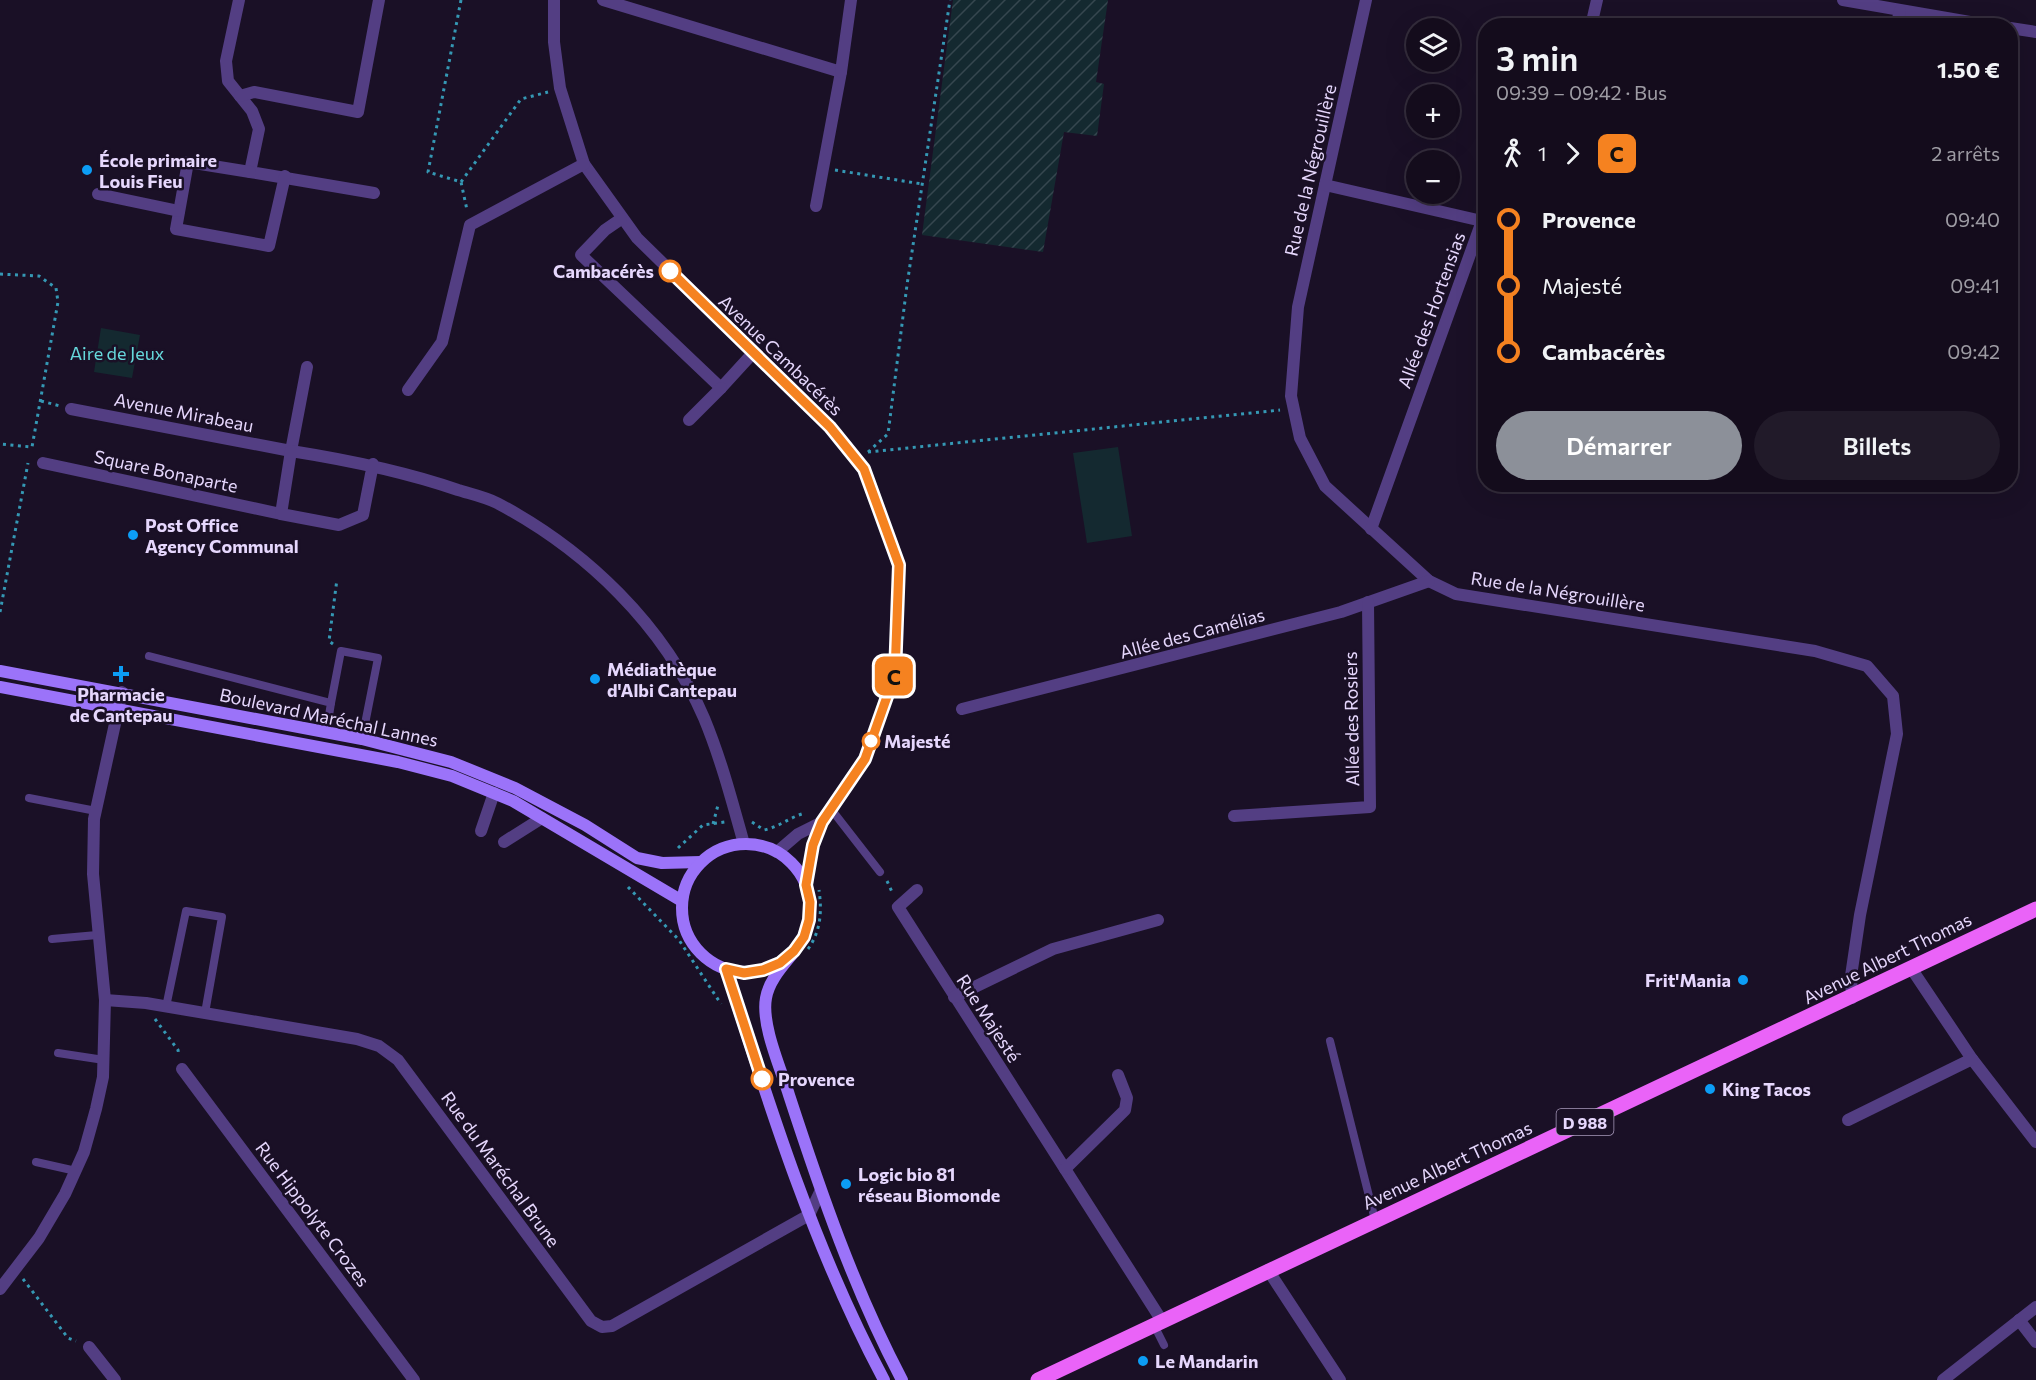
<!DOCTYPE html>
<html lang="fr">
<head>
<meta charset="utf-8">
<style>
	:root { --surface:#140c1c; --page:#211a29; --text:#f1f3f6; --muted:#9d9ba3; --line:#332c3b; --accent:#8c9099 }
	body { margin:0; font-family:Commissioner,sans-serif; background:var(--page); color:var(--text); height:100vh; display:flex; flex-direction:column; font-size:22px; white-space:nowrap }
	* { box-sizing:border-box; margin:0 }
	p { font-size:20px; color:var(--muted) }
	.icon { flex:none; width:33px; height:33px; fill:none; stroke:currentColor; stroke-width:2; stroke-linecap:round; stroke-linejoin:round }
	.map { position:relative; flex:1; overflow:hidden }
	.drawer { position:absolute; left:1478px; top:18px; width:540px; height:474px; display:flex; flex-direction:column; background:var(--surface); border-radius:24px; box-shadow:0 6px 24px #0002,0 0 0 2px var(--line) }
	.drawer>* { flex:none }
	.badge { padding:0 12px; border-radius:9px; font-size:21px; line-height:39px }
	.buttons { position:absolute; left:1406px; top:18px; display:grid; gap:12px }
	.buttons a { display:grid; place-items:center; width:54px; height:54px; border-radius:50%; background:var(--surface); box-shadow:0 6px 24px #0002,0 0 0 2px var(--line); font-size:30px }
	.map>.badge { position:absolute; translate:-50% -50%; box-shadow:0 0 0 3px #fff }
	.legs { display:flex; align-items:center; gap:9px; height:66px; padding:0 18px; font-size:20px }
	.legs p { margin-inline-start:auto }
	.headline { display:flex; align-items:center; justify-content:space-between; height:102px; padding:0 18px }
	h1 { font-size:33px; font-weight:600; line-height:45px }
	.primary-button { display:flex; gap:12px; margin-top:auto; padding:12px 18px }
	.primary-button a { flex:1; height:69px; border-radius:36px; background:var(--accent); color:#fff; font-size:24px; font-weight:600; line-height:69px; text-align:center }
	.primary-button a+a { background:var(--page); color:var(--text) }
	ul { padding:0 18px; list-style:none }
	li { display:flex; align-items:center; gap:21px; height:66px; font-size:22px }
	li i { display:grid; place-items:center; width:9px; height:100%; margin:0 8px; background:currentColor }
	li i::after { content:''; width:15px; height:15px; margin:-8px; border:4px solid; border-radius:50%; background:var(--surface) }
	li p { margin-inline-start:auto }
	li:first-child i { background:linear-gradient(#0000 50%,currentColor 0) }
	li:last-child i { background:linear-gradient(currentColor 50%,#0000 0) }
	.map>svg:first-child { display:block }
</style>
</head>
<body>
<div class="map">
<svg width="2036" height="1380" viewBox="0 0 2036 1380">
	<defs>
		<pattern id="garden-furrows" width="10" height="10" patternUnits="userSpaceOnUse" patternTransform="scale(1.5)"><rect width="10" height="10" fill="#142930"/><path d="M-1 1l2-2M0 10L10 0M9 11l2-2" fill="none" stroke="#36474f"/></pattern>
	</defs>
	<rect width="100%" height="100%" fill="#1a1026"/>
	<g fill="#142930">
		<polygon points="101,328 140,335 132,378 94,372"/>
		<polygon points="1118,447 1132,536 1087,543 1073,453"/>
	</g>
	<polygon fill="url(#garden-furrows)" points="953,0 1108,0 1096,82 1104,84 1097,136 1064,132 1043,252 922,235"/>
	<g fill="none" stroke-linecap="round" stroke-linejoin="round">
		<g stroke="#3598b4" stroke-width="3" stroke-dasharray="3 4.5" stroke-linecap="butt">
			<polyline points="461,0 428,172 461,182 467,210"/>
			<polyline points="835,170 922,184"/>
			<polyline points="461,182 521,99 548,92"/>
			<polyline points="0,274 39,276 56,288 58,302 32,447 0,444"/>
			<polyline points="41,401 60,406"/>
			<polyline points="868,452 888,434 907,285 950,0"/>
			<polyline points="868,452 1280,410"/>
			<polyline points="0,612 28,463"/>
			<polyline points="333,644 329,641 337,579"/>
			<path d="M 752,822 L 764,830 C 779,827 790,817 805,813"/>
			<polyline points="713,824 718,805"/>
			<polyline points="678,848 703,825 725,822"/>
			<polyline points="887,881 893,894"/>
			<polyline points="628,887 679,940 721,1004"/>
			<path d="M 808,949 C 821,931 822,911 819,890"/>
			<polyline points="155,1019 178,1050 179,1056"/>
			<polyline points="23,1279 68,1338 76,1341"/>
		</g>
		<g stroke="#533e83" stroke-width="8">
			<polyline points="149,656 331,703 326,734"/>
			<polyline points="331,703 341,651 378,658 362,739"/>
			<polyline points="29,798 96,811"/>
			<polyline points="831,809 880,872"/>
			<polyline points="52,939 97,935"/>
			<polyline points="166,1007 186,911 222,917 205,1013"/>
			<polyline points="1330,1041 1375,1220"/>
			<polyline points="58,1053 104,1060"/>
			<polyline points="36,1162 76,1171"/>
			<polyline points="1154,1325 1164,1345"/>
		</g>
		<g stroke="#533e83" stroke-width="12">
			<polyline points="239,0 226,61 228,81 252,111 259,129 250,172 374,193"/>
			<polyline points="554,0 554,42 560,88 584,164 637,238 830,427 864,469 899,565 895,674 865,759 822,822 813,845 806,885"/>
			<polyline points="603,0 841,72 816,206"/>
			<polyline points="1366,0 1298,307 1291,396 1300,438 1325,486 1429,581 1456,594 1815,651 1867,666 1893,696 1897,734 1860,915 1851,976 1852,998"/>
			<polyline points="1843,0 1993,26"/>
			<polyline points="1591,26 1597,0"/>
			<polyline points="1896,26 1900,11"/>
			<polyline points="2010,28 2036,32"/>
			<polyline points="841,72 851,0"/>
			<polyline points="240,96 254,92 358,112 379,0"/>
			<polyline points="250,172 188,162 176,229 269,246 285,176"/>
			<polyline points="1325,185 1482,221 1371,529"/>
			<polyline points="98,194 179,211"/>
			<polyline points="621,219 605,230 581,255 721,388 753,353"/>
			<polyline points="408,390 442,342 470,225 584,164"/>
			<polyline points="71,409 291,451 307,367"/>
			<polyline points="689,420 721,388"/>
			<polyline points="43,463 281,514"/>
			<path d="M 373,464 L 363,515 L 339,525 L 281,514 L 291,451 C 348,460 403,471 458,490 C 471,494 485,497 497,503 C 586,550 664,625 704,718 C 721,759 732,801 744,844"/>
			<polyline points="962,709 1341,612 1429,581"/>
			<polyline points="1234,816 1370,807 1368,602"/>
			<polyline points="481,831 494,793"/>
			<polyline points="504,842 542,818"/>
			<polyline points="777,852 798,834 822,822"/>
			<polyline points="917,890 898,907 1162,1321"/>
			<polyline points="1911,968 1972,1059 2036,1142"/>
			<polyline points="954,997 1053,949 1158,920"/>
			<polyline points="105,1000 146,1003 357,1039 379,1046 398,1060 591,1321 602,1327 612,1326 809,1215 820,1192"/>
			<polyline points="182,1069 414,1380"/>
			<polyline points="1848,1120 1972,1059"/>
			<polyline points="1065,1169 1125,1110 1127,1098 1118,1075"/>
			<polyline points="1268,1270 1340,1380"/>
			<polyline points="0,1289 39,1238 65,1194 84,1152 96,1109 103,1077 105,1000 93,874 94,819 122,692"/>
			<polyline points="2019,1320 2036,1342"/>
			<polyline points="89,1347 115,1380"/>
			<polyline points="1943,1380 2036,1307"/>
		</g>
		<g stroke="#9b73f9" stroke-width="12">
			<polyline points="0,671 362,739 451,762 515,788 585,825 637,858 662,863 701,862"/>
			<polyline points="0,687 398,762 452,776 513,801 682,901"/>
			<circle cx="746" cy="908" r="64"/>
			<path d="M 794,952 C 783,966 769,980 766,998 C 761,1025 781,1069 789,1095 C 821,1193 854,1289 902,1380"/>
			<path d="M 726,969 C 770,1109 815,1251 884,1380"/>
		</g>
		<polyline stroke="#ea63f8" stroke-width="15" points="1038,1380 2036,909"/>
	</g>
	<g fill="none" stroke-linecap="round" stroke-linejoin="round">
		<defs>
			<polyline id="line-1" points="670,271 830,427 864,469 899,565 895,674 865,759 822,822 813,845 806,885 810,902 809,920 804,937 794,951 780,963 763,970 744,973 726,969 762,1079"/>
		</defs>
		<use href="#line-1" stroke="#fff" stroke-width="14"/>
		<use href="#line-1" stroke="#f58220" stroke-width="9"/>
	</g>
	<g fill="#0c9df5" stroke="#1a1026" stroke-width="2">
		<circle cx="87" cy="170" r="6"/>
		<circle cx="133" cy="535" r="6"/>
		<path d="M118 665h6v6h6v6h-6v6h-6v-6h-6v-6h6z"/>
		<circle cx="595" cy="679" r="6"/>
		<circle cx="1743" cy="980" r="6"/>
		<circle cx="1710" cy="1089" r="6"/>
		<circle cx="846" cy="1184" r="6"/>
		<circle cx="1143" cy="1361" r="6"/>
	</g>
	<g fill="#fff" stroke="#f58220" stroke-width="3">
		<circle cx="670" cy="271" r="10"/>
		<circle cx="871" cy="741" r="8"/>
		<circle cx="762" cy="1079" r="10"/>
	</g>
	<g text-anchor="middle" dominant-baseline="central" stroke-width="5" stroke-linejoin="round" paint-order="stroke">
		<rect fill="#1a1026" stroke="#a99bbc" stroke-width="1.5" x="1556.5" y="1109" width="57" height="26" rx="4.5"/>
		<g font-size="16" font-weight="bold" fill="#e6d7fd">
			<text x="1585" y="1122">D 988</text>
		</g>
		<g font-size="18" font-weight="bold" fill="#e6d7fd" stroke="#1a1026" text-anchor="start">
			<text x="99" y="160">École primaire<tspan x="99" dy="21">Louis Fieu</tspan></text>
			<text x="145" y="525">Post Office<tspan x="145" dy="21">Agency Communal</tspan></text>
			<text x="607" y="669">Médiathèque<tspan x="607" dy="21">d'Albi Cantepau</tspan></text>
			<text x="121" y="694" text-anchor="middle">Pharmacie<tspan x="121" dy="21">de Cantepau</tspan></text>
			<text x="1731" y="980" text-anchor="end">Frit'Mania</text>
			<text x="1722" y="1089">King Tacos</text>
			<text x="858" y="1174">Logic bio 81<tspan x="858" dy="21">réseau Biomonde</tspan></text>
			<text x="1155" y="1361">Le Mandarin</text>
		</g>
		<g font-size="18" fill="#e6d7fd" stroke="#1a1026">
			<text transform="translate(1310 170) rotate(-77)">Rue de la Négrouillère</text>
			<text transform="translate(1431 310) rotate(-70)">Allée des Hortensias</text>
			<text transform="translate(781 355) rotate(44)">Avenue Cambacérès</text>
			<text transform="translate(184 412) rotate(11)">Avenue Mirabeau</text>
			<text transform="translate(166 471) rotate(12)">Square Bonaparte</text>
			<text transform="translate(1558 591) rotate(9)">Rue de la Négrouillère</text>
			<text transform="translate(1192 633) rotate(-15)">Allée des Camélias</text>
			<text transform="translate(329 717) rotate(12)">Boulevard Maréchal Lannes</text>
			<text transform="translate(1351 719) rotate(-91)">Allée des Rosiers</text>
			<text transform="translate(1887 958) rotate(-26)">Avenue Albert Thomas</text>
			<text transform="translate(989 1018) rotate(57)">Rue Majesté</text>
			<text transform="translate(1447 1165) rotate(-25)">Avenue Albert Thomas</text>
			<text transform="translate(501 1169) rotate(54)">Rue du Maréchal Brune</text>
			<text transform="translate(313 1214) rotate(53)">Rue Hippolyte Crozes</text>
		</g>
		<g font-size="18" font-weight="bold" fill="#e6d7fd" stroke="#1a1026" text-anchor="start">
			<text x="654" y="271" text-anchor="end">Cambacérès</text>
			<text x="884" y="741">Majesté</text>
			<text x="778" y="1079">Provence</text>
		</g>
		<g font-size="18" fill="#66d8db" stroke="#1a1026">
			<text x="117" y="353">Aire de Jeux</text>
		</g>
	</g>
</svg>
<div class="buttons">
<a><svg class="icon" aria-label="layers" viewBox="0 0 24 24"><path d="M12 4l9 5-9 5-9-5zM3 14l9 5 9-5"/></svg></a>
<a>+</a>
<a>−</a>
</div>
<b class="badge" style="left:894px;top:676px;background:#f58220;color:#111">C</b>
<section class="drawer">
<div class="headline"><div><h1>3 min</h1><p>09:39 – 09:42 · Bus</p></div><b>1.50 €</b></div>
<div class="legs"><svg class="icon" aria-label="walk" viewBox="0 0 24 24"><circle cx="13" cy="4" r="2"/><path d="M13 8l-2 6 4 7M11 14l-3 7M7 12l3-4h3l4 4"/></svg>1<svg class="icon" aria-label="forward" viewBox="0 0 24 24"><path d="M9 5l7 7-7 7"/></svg><b class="badge" style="background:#f58220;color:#111">C</b><p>2 arrêts</p></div>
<ul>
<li><i style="color:#f58220"></i><b>Provence</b><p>09:40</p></li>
<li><i style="color:#f58220"></i><span>Majesté</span><p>09:41</p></li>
<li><i style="color:#f58220"></i><b>Cambacérès</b><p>09:42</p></li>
</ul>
<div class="primary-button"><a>Démarrer</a><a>Billets</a></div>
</section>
</div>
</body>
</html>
